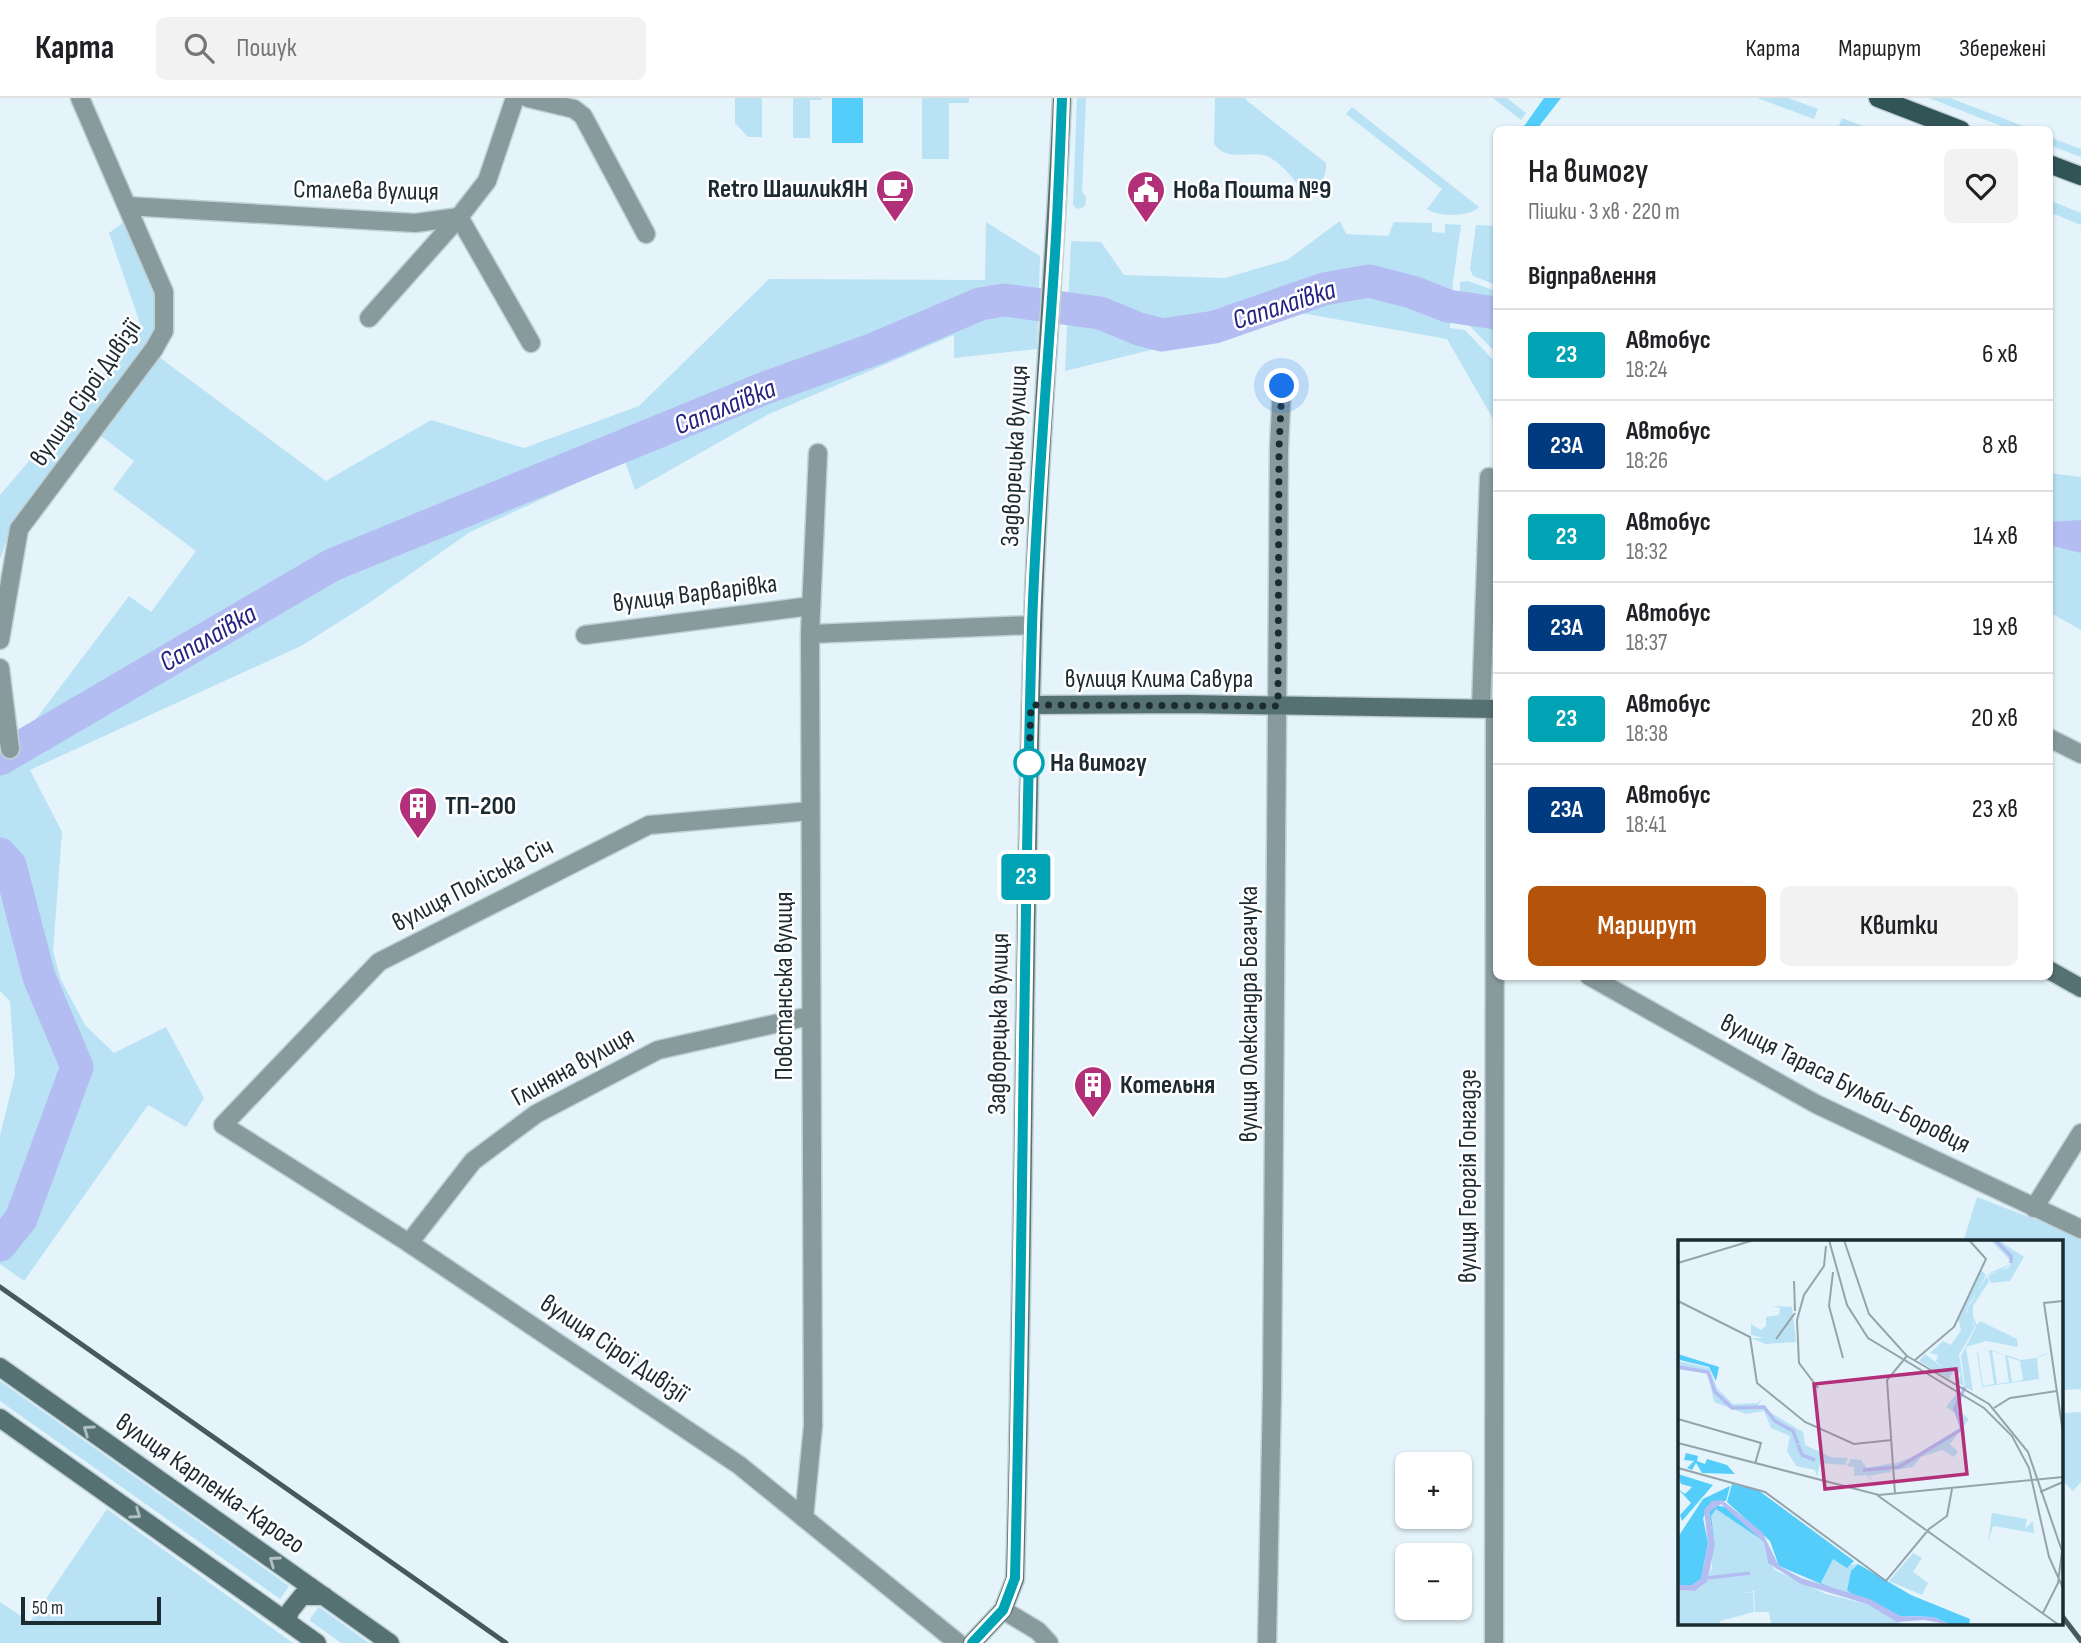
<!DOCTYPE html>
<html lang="uk">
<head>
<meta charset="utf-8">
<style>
	:root { --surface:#fff; --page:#f2f2f2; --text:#202124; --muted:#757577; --line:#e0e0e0; --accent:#b45309 }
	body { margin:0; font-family:"Sofia Sans Condensed",sans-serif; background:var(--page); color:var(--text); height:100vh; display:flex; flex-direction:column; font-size:26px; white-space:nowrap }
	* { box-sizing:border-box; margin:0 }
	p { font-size:23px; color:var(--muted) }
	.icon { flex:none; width:38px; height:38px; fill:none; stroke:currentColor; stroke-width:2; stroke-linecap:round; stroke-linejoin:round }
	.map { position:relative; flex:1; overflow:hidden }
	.side { position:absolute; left:1493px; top:28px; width:560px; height:854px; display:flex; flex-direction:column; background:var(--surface); border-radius:10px; box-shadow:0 2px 5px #0004 }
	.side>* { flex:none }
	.badge { padding:0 14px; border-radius:5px; font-size:24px; line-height:46px }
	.tools { position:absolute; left:1395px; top:1354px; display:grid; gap:14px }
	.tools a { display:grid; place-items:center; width:77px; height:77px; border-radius:10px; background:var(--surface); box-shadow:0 2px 5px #0004; font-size:35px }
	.scale { position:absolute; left:21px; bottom:18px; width:140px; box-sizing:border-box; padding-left:7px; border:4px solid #1c2b32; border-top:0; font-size:19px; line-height:24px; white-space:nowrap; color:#1c2b32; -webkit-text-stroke:5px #fff; paint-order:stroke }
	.you { position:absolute; width:35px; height:35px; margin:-18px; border:5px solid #fff; border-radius:50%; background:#1a73e8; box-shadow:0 0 0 10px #1a73e833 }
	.map>.badge { position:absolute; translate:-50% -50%; box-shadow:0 0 0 4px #fff }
	h2 { padding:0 35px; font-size:26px; line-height:63px }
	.round { display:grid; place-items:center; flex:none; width:74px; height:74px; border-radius:10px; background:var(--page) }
	.summary { display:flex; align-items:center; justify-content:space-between; height:119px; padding:0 35px }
	h1 { font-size:33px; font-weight:600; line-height:52px }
	.cta { display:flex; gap:14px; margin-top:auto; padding:14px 35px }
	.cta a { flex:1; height:80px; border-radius:10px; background:var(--accent); color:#fff; font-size:28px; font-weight:600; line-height:80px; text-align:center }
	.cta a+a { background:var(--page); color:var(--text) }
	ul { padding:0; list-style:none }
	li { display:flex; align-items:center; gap:21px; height:91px; padding:0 35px; border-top:2px solid var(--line) }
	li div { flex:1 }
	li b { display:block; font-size:26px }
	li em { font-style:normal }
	li .badge { min-width:77px; font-weight:700; text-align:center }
	header { display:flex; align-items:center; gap:42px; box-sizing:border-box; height:98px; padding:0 35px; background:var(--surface); border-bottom:2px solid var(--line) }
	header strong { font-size:33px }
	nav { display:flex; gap:38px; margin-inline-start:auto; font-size:24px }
	.search { width:490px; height:63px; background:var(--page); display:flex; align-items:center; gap:18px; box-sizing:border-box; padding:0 24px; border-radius:10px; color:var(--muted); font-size:26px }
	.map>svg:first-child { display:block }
</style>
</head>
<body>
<header>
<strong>Карта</strong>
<div class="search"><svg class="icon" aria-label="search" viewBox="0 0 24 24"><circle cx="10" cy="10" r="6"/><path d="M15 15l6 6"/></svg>Пошук</div>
<nav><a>Карта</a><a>Маршрут</a><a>Збережені</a></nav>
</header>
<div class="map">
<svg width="2081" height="1545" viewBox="0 0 2081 1545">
	<rect width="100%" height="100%" fill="#e5f4fb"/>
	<g fill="#b9e2f4">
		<polygon points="735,0 762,0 762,39 748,39 735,25"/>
		<polygon points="793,0 822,0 822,2 810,2 810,40 793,40"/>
		<polygon points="922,0 969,0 969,5 949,5 949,61 922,61"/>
		<path d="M 1077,0 L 1086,0 L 1082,94 C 1087,99 1087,103 1084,109 L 1077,111 L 1073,107 Z"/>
		<path d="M 1215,0 L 1246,0 L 1246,2 L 1326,65 C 1327,81 1318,92 1302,91 C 1291,79 1279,61 1263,57 C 1246,54 1226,63 1214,46 Z"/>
		<polygon points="1493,0 1507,0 1526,15 1521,22"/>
		<polygon points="1757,0 1788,0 1818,11 1814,21"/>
		<polygon points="1929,0 1950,0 2031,31 2009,31"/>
		<path d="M 1352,9 L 1479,109 C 1471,119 1437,119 1427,111 L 1442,91 L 1346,16 Z"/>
		<polygon points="1842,20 1871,31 1838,30"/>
		<polygon points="2049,39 2081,51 2081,59 2049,47"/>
		<polygon points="2049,102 2081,115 2081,127 2049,114"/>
		<polygon points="1340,123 1346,136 1388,138 1394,124 1432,125 1432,134 1445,135 1445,126 1461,127 1453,184 1450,230 1465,232 1496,265 1496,326 1447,241 1301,215 1065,273 1071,143 1101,144 1124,177 1225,180 1287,162"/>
		<polygon points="124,124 156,196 156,231 147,246 12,427 0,461 0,397 142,231 109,135"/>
		<polygon points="986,124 1040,158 1037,251 954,260 954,237 769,316 635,392 625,363 470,434 369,505 301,548 30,672 62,734 53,853 61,882 85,927 114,955 166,929 204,1000 186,1029 148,1007 24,1183 0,1166 0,1038 15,976 10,903 0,893 0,643 30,629 129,498 151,514 196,453 113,391 134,363 101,338 159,259 326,383 431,322 524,350 639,308 769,181 985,182"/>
		<polygon points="1476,127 1496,128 1496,187 1473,178 1470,171"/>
		<polygon points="1468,183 1496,193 1496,207 1459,204 1460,184"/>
		<polygon points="1458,216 1484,219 1496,224 1496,255 1468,226 1458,222"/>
		<polygon points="2049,375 2081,379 2081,532 2049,514"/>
		<polygon points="1977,1099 2081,1139 2081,1291 2062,1292 2062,1144 1963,1144"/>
		<polygon points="0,1283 289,1488 280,1501 0,1303"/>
		<polygon points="2081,1314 2081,1384 2073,1393 2062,1382 2062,1315"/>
		<polygon points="107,1411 293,1545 0,1545 0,1504 30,1524"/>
		<polygon points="319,1509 369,1545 341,1545 309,1522"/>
	</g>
	<g fill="#54cdfa">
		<rect x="832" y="0" width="31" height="45"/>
		<polygon points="1544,0 1561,0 1537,31 1522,31"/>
	</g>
	<g fill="#b3bdf1">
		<polygon points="1459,204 1496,206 1496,224 1484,219 1458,216"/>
		<polygon points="2081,422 2081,455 2049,447 2049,424"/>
	</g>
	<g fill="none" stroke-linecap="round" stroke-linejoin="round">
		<g stroke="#b3bdf1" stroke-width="33">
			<polyline points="0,661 332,467 765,290 874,251 980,206 1004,202 1100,215 1139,231 1162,237 1215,229 1324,191 1369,183 1412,194 1448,208 1496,215"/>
			<polyline points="0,756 10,767 39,879 77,969 21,1121 0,1147"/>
		</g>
		<defs>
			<g id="street">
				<polyline points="528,0 574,11 583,18 646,136"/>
				<polyline points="127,108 415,125 459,119 531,245"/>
				<polyline points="369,220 459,119 487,83 515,0"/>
				<polyline points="810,536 1033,527"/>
				<polyline points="585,537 811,508"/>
				<polyline points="0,542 19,431 154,251 164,233 164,194 80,0"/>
				<polyline points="0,570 10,651"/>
				<polyline points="1481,610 1489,379"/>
				<polyline points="2049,640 2081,656"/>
				<polyline points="810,713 649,727 379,864 223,1027 409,1145 739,1367 958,1545"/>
				<polyline points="1589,878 1816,1006 2081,1131"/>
				<polyline points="2034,1110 2081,1035"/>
				<polyline points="409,1145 473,1063 536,1016 658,952 810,918"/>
				<polyline points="804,1420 813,1328 810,536 818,355"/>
				<polyline points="1003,1512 1038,1533 1049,1545"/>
				<polyline points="1267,1545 1272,1294 1279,350 1282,288"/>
				<polyline points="1494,1545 1495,611"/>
			</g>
			<g id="secondary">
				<polyline points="1031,607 1186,606 1496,611"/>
				<polyline points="2049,872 2081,890"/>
				<polyline points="0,1269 390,1545"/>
				<polyline points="0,1320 317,1545"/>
				<polyline points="287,1523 290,1513 302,1498 324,1498"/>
				<path d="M 972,1545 L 1003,1512 L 1015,1481 C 1024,1163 1023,845 1033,528 C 1038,352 1055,176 1062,0"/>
			</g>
			<g id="primary">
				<polyline points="1878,0 1961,32"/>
				<polyline points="2049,66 2081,78"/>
			</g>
		</defs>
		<use href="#street" stroke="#c1d0d7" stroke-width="21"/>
		<use href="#secondary" stroke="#c1d0d7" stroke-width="21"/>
		<use href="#primary" stroke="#c1d0d7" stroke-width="21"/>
		<use href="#street" stroke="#889b9c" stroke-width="18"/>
		<use href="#secondary" stroke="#557173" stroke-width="18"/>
		<use href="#primary" stroke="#315456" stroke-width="18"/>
		<g stroke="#49585f" stroke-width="5">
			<polyline points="0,1189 506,1545"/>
			<polyline points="2062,1518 2081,1543"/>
		</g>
	</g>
	<defs><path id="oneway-chevron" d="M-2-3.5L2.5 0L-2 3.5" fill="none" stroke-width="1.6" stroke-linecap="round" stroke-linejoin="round" transform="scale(1.75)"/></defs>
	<g stroke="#b2bfc0">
		<use href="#oneway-chevron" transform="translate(88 1332) rotate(-145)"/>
		<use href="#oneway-chevron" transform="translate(136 1416) rotate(35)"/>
		<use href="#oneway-chevron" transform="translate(274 1463) rotate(-145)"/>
	</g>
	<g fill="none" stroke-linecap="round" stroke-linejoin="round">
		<defs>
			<path id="line" d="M 972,1545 L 1003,1512 L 1015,1480 C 1023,1163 1023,845 1032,528 C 1036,409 1046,290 1054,171 C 1058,114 1060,57 1062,0"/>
		</defs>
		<use href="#line" stroke="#fff" stroke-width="16"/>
		<use href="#line" stroke="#00a3b4" stroke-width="10"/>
		<polyline stroke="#1c2b32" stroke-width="7" stroke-dasharray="0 12.6" points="1029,665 1031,607 1278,608 1279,350 1282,288"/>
	</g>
	<defs>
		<symbol id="cafe-pin" viewBox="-11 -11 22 30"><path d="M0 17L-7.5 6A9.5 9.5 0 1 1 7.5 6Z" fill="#b2307a" stroke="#fff"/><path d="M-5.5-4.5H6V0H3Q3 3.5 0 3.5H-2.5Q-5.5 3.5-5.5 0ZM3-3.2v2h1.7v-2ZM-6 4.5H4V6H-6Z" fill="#fff"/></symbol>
		<symbol id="civic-pin" viewBox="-11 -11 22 30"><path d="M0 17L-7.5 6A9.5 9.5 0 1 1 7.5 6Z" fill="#b2307a" stroke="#fff"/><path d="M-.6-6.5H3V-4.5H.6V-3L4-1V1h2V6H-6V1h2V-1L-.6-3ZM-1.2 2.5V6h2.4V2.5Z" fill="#fff"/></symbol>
		<symbol id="building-pin" viewBox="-11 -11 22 30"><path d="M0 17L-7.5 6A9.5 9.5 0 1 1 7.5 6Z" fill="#b2307a" stroke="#fff"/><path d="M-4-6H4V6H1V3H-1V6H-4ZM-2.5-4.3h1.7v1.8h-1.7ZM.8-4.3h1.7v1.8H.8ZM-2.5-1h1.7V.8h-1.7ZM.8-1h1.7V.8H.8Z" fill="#fff"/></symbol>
	</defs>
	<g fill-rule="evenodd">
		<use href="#cafe-pin" x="873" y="69" width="44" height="60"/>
		<use href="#civic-pin" x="1124" y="70" width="44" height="60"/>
		<use href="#building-pin" x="396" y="686" width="44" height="60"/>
		<use href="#building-pin" x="1071" y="965" width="44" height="60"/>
	</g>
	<circle fill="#fff" stroke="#00a3b4" stroke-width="3.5" cx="1029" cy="665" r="14"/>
	<g text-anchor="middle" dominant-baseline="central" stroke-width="5" stroke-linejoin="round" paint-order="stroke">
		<g font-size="26" font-weight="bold" fill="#1c2b32" stroke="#fff" text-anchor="start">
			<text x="868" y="91" text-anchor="end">Retro ШашликЯН</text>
			<text x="1173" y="92">Нова Пошта №9</text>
			<text x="445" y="708">ТП-200</text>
			<text x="1120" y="987">Котельня</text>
		</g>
		<g font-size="26" fill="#1c2b32" stroke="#fff">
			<text transform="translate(366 93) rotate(1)">Сталева вулиця</text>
			<text transform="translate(86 295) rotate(-55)">вулиця Сірої Дивізії</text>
			<text transform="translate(1015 358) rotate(-87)">Задворецька вулиця</text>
			<text transform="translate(695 496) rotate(-7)">вулиця Варварівка</text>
			<text x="1159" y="581">вулиця Клима Савура</text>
			<text transform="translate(473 787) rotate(-27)">вулиця Поліська Січ</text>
			<text transform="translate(784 888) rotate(-90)">Повстанська вулиця</text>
			<text transform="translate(1249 916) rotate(-90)">вулиця Олександра Богачука</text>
			<text transform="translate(999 926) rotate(-89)">Задворецька вулиця</text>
			<text transform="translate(573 969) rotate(-29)">Глиняна вулиця</text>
			<text transform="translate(1845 986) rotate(27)">вулиця Тараса Бульби-Боровця</text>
			<text transform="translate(1468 1078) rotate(-90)">вулиця Георгія Гонгадзе</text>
			<text transform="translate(614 1251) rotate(34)">вулиця Сірої Дивізії</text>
			<text transform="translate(210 1386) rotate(35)">вулиця Карпенка-Карого</text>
		</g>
		<g font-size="26" font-weight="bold" fill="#1c2b32" stroke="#fff" text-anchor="start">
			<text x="1050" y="665">На вимогу</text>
		</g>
		<g font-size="28" font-style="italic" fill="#262282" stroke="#fff">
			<text transform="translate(1284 207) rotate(-18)">Сапалаївка</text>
			<text transform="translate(725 309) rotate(-22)">Сапалаївка</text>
			<text transform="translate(208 540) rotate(-30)">Сапалаївка</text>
		</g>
	</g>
	<g transform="translate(1678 1142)">
		<rect width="385" height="385" fill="#e5f4fb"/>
		<path d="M 312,0 L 320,0 L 346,17 L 332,41 L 313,43 L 310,35 L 330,28 L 335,20 L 333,20 L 330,26 L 322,31 L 309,34 L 330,25 L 332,20 ZM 303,30 L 308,35 L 288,72 L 297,87 L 281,115 L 286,146 L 280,143 L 283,134 L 276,130 L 271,139 L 241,121 L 247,114 L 264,127 L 258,121 L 260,115 L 252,113 L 265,101 L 273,105 L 283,90 L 280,78 ZM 309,36 L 311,41 L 295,66 L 295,77 L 299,85 L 302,81 L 339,99 L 340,107 L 308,101 L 288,107 L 295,151 L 287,147 L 283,116 L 298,87 L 289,74 L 291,64 ZM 94,66 L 114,67 L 118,102 L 88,104 L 73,98 L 86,98 L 73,95 L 73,84 L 83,90 L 88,86 L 88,77 L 101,75 L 102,68 ZM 313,110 L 343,120 L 358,118 L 366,114 L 371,113 L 359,118 L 361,139 L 304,147 L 299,112 ZM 311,110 L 316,144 L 305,146 L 300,112 ZM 314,111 L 327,115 L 331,142 L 319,144 ZM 330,117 L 342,121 L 345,140 L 334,142 ZM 0,121 L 31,128 L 39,148 L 55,164 L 79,163 L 85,158 L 80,165 L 125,192 L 127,205 L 153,217 L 170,218 L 167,225 L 142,223 L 139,237 L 137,230 L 118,226 L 109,211 L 112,196 L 93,188 L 86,171 L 68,174 L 36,162 L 30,134 L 0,129 ZM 279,153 L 283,156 L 282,172 L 291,179 L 272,204 L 280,212 L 276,217 L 264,210 L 243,217 L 235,227 L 217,230 L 216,224 L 244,213 L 282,188 L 278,174 L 268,167 ZM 173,219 L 183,220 L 189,228 L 214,223 L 213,232 L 191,236 L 197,243 L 188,235 L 176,236 L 176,227 L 169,226 ZM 39,269 L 87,302 L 88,316 L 97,330 L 148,354 L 189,364 L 225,385 L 93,385 L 91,372 L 77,372 L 76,351 L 61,354 L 75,352 L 76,372 L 42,381 L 43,385 L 0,385 L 0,350 L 17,351 L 25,346 L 34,328 L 33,274 ZM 314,273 L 349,279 L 347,289 L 355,281 L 356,293 L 315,286 L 310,302 ZM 235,313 L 244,318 L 235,332 L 250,343 L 244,355 L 211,341 ZM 155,318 L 168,325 L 180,324 L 173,331 L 169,349 L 174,354 L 143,344 Z" fill="#b9e2f4" fill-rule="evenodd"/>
		<path d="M 0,114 L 41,127 L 38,141 L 31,127 L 2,120 ZM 8,213 L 20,216 L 19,221 L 27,224 L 29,219 L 49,225 L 57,234 L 24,233 L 18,223 L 14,230 L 9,228 L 16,221 L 6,220 ZM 0,234 L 35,245 L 4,281 L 2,275 L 13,263 L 0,249 L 7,254 L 14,247 L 3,244 ZM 54,244 L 80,250 L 176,321 L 169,328 L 155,319 L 143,343 L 162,352 L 101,326 L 92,301 L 49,262 ZM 52,246 L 48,261 L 34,261 L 25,278 L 30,303 L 23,339 L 14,345 L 0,345 L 0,297 L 25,259 ZM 37,265 L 51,268 L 87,302 L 38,269 L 33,276 L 37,305 L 31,272 ZM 180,324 L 233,355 L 292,379 L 291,385 L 274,385 L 255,377 L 222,376 L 174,354 L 169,350 L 173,331 Z" fill="#54cdfa"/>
		<path d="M 44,260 L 84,292 L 101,326 L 123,338 L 192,359 L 222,376 L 255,377 L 274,385 L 246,380 L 219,382 L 189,364 L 123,344 L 90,323 L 86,302 L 43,264 L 31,272 L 37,305 L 29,342 L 17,351 L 0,350 L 0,345 L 14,345 L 23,339 L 30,303 L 26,270 L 34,261 Z" fill="#b3bdf1"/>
		<path fill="none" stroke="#b3bdf1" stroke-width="3.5" d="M 317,0 L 333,16 L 333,23M 0,127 L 30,132 L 37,152 L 54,168 L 86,167 L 97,181 L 115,191 L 120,204M 120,205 L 124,215 L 137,220M 185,230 L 221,227 L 284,189 L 277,168 L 287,147M 29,338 L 72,333"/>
		<path fill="none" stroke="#95a4ab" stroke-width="2" d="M 151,0 L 169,65 L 190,98 L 306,168 L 334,196 L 351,228 L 371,317 L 385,348M 166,0 L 191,74 L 229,116 L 209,140 L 217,254M 0,23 L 76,0M 155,32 L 151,66 L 165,118M 116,41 L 117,71M 0,61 L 72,97 L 79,143 L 127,182 L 176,204 L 214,200M 385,61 L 366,63 L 385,193M 98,99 L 117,73M 229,116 L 311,164 L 350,212 L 384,311 L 380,343 L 365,373M 237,120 L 276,87 L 308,19 L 291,0M 140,148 L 121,123 L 119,80 L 126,55 L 146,26 L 148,6M 316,168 L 332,158 L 379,151M 0,179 L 83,203 L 77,224M 0,203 L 201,255 L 385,237M 0,228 L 87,252 L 208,341 L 251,289 L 269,276 L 274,249M 362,252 L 385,242M 199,255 L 381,385"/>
		<path fill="#b2307a" fill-opacity="0.15" stroke="#b2307a" stroke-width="3.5" d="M 278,129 L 289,234 L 147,249 L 136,144 Z"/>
		<rect width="385" height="385" fill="none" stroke="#1c2b32" stroke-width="3.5"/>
	</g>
</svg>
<div class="tools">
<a>+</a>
<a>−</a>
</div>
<div class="scale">50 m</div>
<div class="you" style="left:1282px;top:288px"></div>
<b class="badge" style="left:1026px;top:779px;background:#00a3b4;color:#fff">23</b>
<section class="side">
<div class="summary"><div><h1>На вимогу</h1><p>Пішки · 3 хв · 220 m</p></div><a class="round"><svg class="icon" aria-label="heart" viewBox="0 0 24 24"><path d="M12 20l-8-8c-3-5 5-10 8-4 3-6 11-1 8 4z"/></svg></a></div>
<h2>Відправлення</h2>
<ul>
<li><span class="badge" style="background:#00a3b4;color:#fff">23</span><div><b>Автобус</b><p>18:24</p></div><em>6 хв</em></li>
<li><span class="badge" style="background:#003b80;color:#fff">23А</span><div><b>Автобус</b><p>18:26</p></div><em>8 хв</em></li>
<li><span class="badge" style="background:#00a3b4;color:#fff">23</span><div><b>Автобус</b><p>18:32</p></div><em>14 хв</em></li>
<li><span class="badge" style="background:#003b80;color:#fff">23А</span><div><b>Автобус</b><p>18:37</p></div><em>19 хв</em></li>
<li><span class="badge" style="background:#00a3b4;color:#fff">23</span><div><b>Автобус</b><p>18:38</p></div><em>20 хв</em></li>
<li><span class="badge" style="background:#003b80;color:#fff">23А</span><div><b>Автобус</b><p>18:41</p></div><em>23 хв</em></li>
</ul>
<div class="cta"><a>Маршрут</a><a>Квитки</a></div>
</section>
</div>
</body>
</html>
